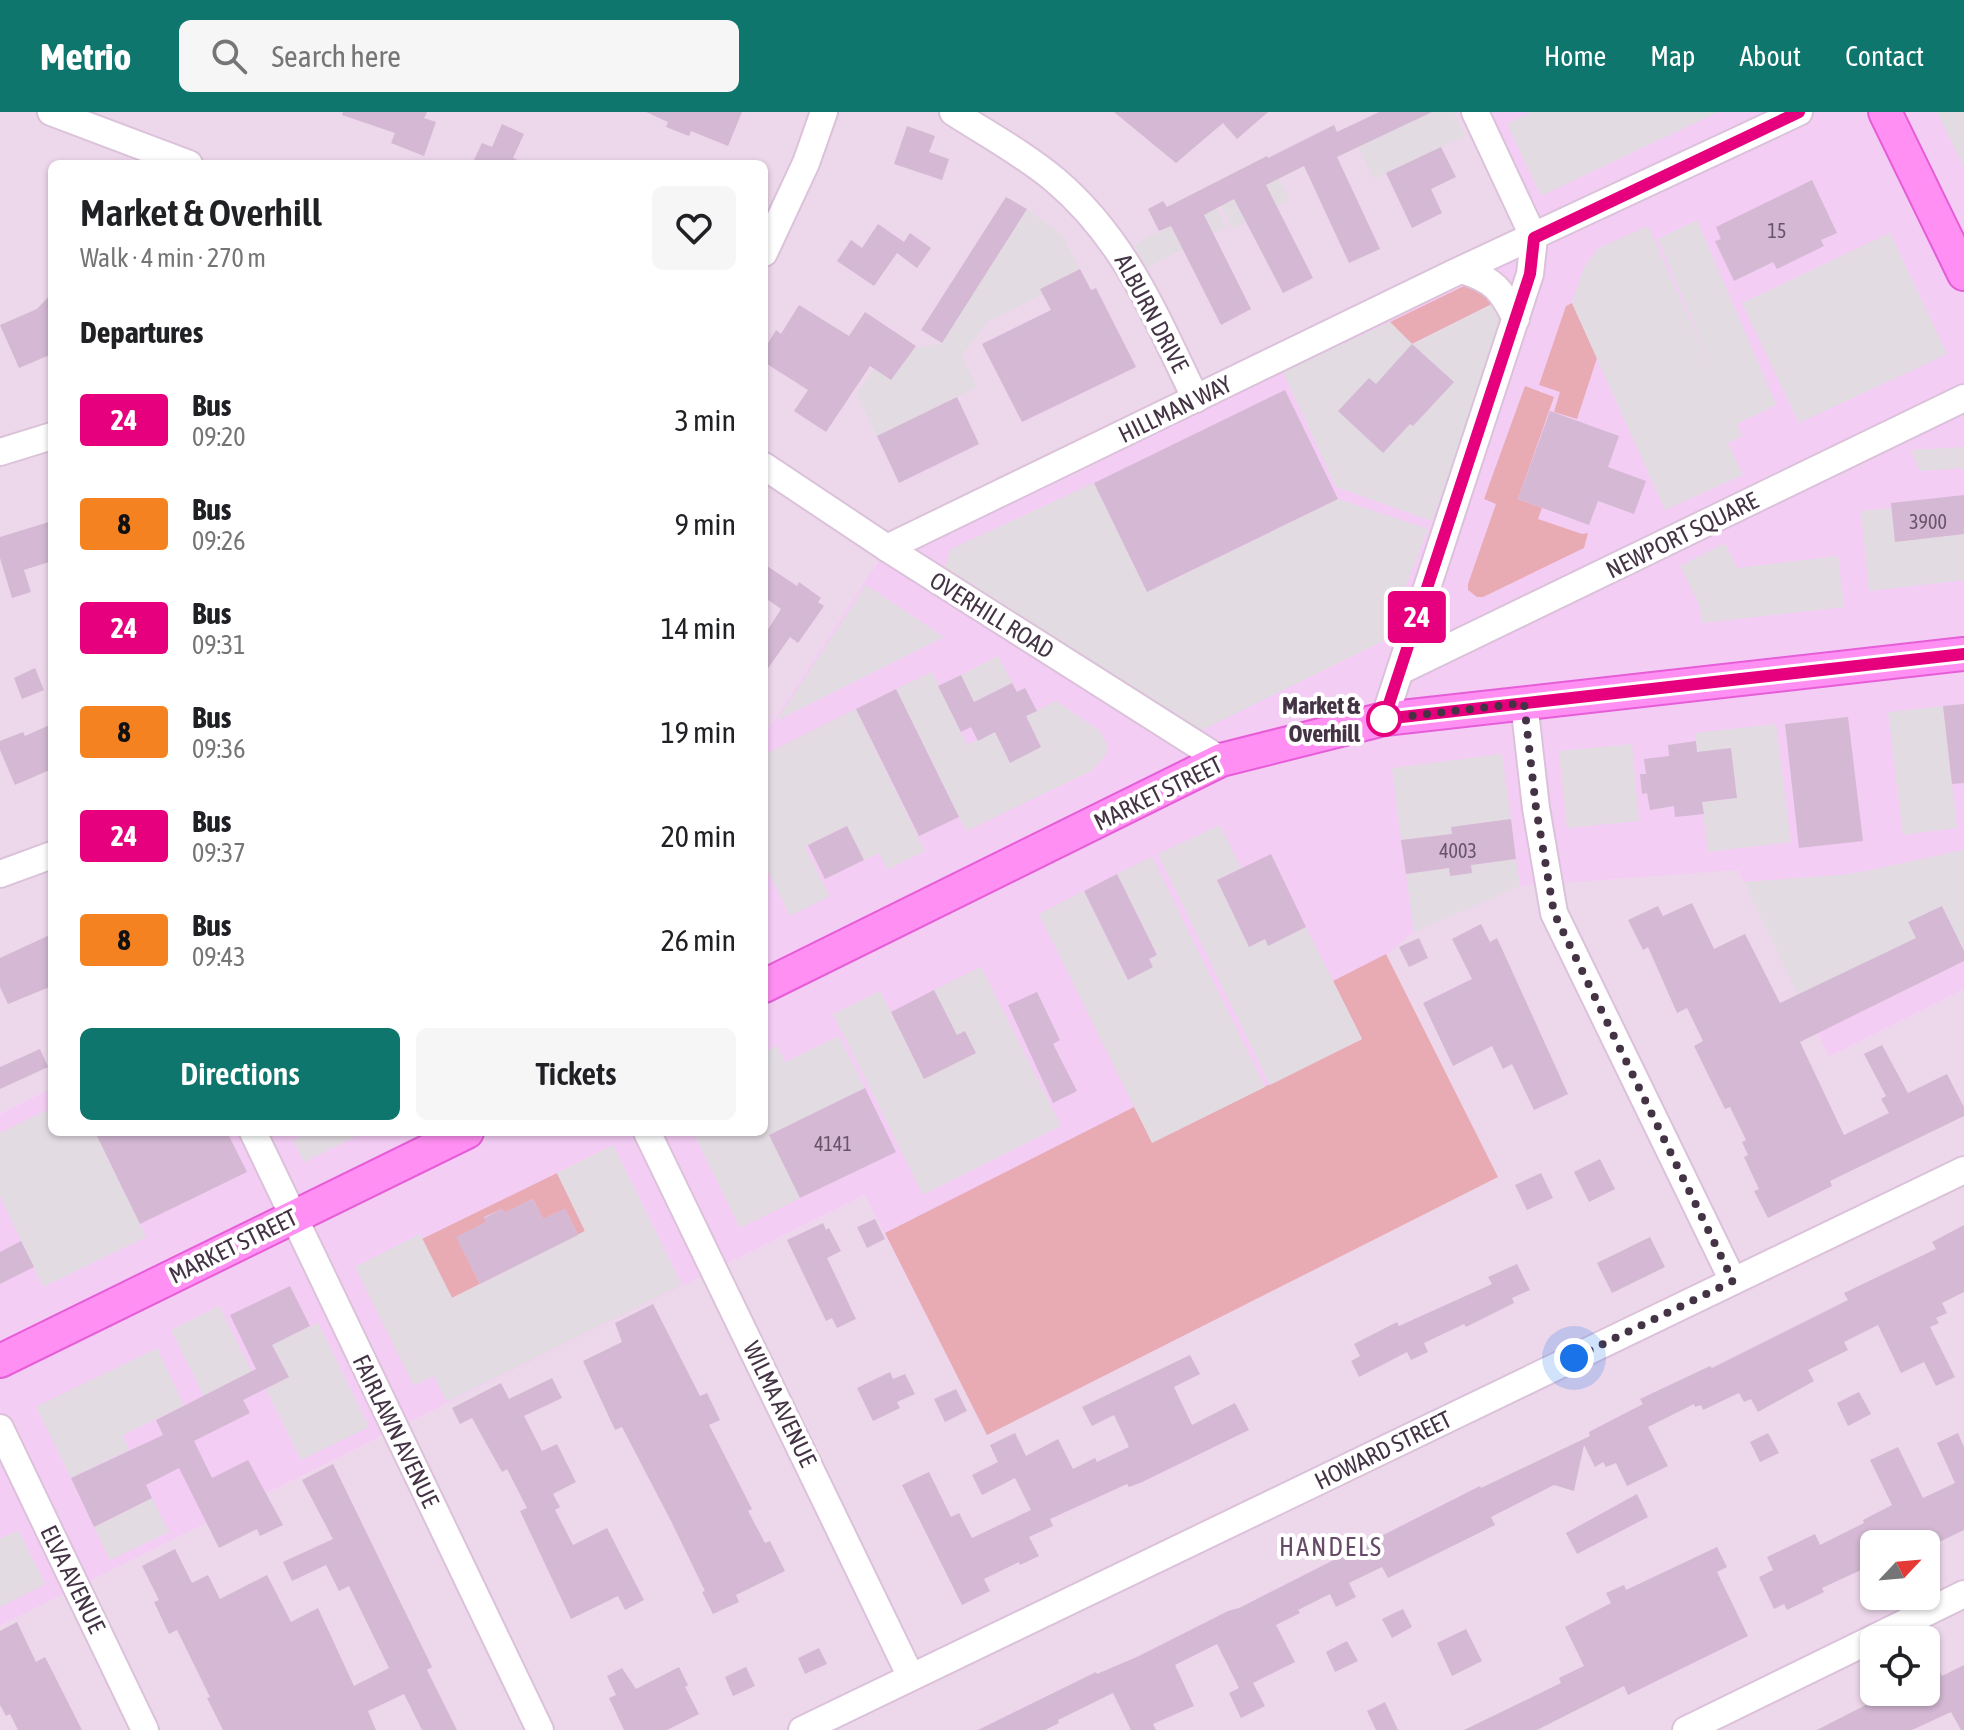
<!DOCTYPE html>
<html lang="en">
<head>
<meta charset="utf-8">
<style>
	:root { --surface:#fff; --page:#f6f6f6; --text:#202124; --muted:#757577; --accent:#0f766e }
	body { margin:0; font-family:"Asap Condensed",sans-serif; background:var(--page); color:var(--text); height:100vh; display:flex; flex-direction:column; font-size:30px; white-space:nowrap }
	* { box-sizing:border-box; margin:0 }
	p { font-size:26px; color:var(--muted) }
	.icon { flex:none; width:44px; height:44px; fill:none; stroke:currentColor; stroke-width:2; stroke-linecap:round; stroke-linejoin:round }
	.map { position:relative; flex:1; overflow:hidden }
	.panel { position:absolute; left:48px; top:48px; width:720px; height:976px; display:flex; flex-direction:column; background:var(--surface); border-radius:12px; box-shadow:0 2px 6px #0004 }
	.panel>* { flex:none }
	.badge { padding:0 16px; border-radius:6px; font-size:28px; line-height:52px }
	.needle { width:52px; rotate:64deg }
	.controls { position:absolute; left:1860px; top:1418px; display:grid; gap:16px }
	.controls a { display:grid; place-items:center; width:80px; height:80px; border-radius:12px; background:var(--surface); box-shadow:0 2px 6px #0004; font-size:40px }
	.you { position:absolute; width:40px; height:40px; margin:-20px; border:6px solid #fff; border-radius:50%; background:#1a73e8; box-shadow:0 0 0 12px #1a73e833 }
	.map>.badge { position:absolute; translate:-50% -50%; box-shadow:0 0 0 4px #fff }
	h2 { padding:0 32px; font-size:30px; line-height:72px }
	.round { display:grid; place-items:center; flex:none; width:84px; height:84px; border-radius:12px; background:var(--page) }
	.overview { display:flex; align-items:center; justify-content:space-between; height:136px; padding:0 32px }
	h1 { font-size:38px; font-weight:600; line-height:60px }
	.action { display:flex; gap:16px; margin-top:auto; padding:16px 32px }
	.action a { flex:1; height:92px; border-radius:12px; background:var(--accent); color:#fff; font-size:32px; font-weight:600; line-height:92px; text-align:center }
	.action a+a { background:var(--page); color:var(--text) }
	ul { padding:0; list-style:none }
	li { display:flex; align-items:center; gap:24px; height:104px; padding:0 32px }
	li div { flex:1 }
	li b { display:block; font-size:30px }
	li em { font-style:normal }
	li .badge { min-width:88px; font-weight:700; text-align:center }
	header { display:flex; align-items:center; gap:48px; box-sizing:border-box; height:112px; padding:0 40px; background:var(--accent); color:#fff }
	header strong { font-size:38px }
	nav { display:flex; gap:44px; margin-inline-start:auto; font-size:28px }
	.search { width:560px; height:72px; background:var(--page); display:flex; align-items:center; gap:20px; box-sizing:border-box; padding:0 28px; border-radius:12px; color:var(--muted); font-size:30px }
	.map>svg:first-child { display:block }
</style>
</head>
<body>
<header>
<strong>Metrio</strong>
<div class="search"><svg class="icon" aria-label="search" viewBox="0 0 24 24"><circle cx="10" cy="10" r="6"/><path d="M15 15l6 6"/></svg>Search here</div>
<nav><a>Home</a><a>Map</a><a>About</a><a>Contact</a></nav>
</header>
<div class="map">
<svg width="1964" height="1618" viewBox="0 0 1964 1618">
	<rect width="100%" height="100%" fill="#f2e3f0"/>
	<g fill="#edd8eb" fill-rule="evenodd">
		<polygon points="0,0 1475,0 1534,126 887,436 764,623 764,52 52,52 52,976 0,1002"/>
		<path d="M 1738,757 L 1829,945 L 1964,877 L 1964,1618 L 0,1618 L 0,1514 L 865,1083 L 1498,1066 L 1386,842 L 1414,820 L 1520,774 ZM 1874,1432 L 1926,1432 L 1926,1484 L 1874,1484 ZM 1874,1528 L 1926,1528 L 1926,1580 L 1874,1580 Z"/>
	</g>
	<polygon fill="#f4cdf5" points="1475,0 1964,0 1964,877 1829,945 1738,758 1520,774 1414,820 1386,843 1498,1065 987,1323 865,1083 0,1514 0,1002 52,976 52,1020 764,1020 764,623 887,436 1533,126"/>
	<g fill="#e8aab3">
		<polygon points="1466,173 1477,173 1498,189 1412,232 1390,210"/>
		<polygon points="1572,191 1597,246 1577,307 1554,300 1560,280 1539,273 1566,194"/>
		<polygon points="1525,274 1554,285 1518,387 1542,396 1538,407 1582,422 1588,421 1584,436 1483,485 1477,485 1468,478 1468,472 1496,392 1484,387"/>
		<polygon points="1386,842 1498,1065 987,1323 885,1121 1134,995 1153,1030 1362,927 1333,869"/>
		<polygon points="557,1061 585,1119 578,1123 565,1097 543,1107 533,1087 504,1101 502,1097 484,1105 486,1110 457,1126 480,1172 452,1186 422,1127"/>
	</g>
	<g fill="#e2dce2">
		<polygon points="1424,0 1454,0 1465,24 1374,67 1358,35"/>
		<polygon points="1531,0 1718,0 1541,84 1507,12"/>
		<polygon points="1937,0 1964,0 1964,56"/>
		<polygon points="1278,65 1290,88 1233,117 1221,94"/>
		<polygon points="1214,91 1226,115 1146,156 1134,133"/>
		<polygon points="1027,97 1061,122 1080,157 1041,177 1043,182 988,209 962,244 977,275 877,324 856,282 874,257 891,268 913,237 942,231"/>
		<polygon points="1697,108 1776,293 1737,312 1742,324 1728,331 1743,363 1665,398 1572,191 1584,155 1599,136 1648,114 1712,256 1658,127"/>
		<polygon points="1890,121 1947,242 1799,311 1742,191"/>
		<polygon points="1498,189 1503,211 1432,409 1336,375 1283,260 1390,210 1412,232"/>
		<polygon points="1964,335 1964,356 1920,359 1911,338"/>
		<polygon points="1094,371 1147,480 1338,387 1428,417 1385,528 1200,619 945,455 951,437"/>
		<polygon points="1891,396 1895,429 1964,422 1964,468 1869,479 1861,399"/>
		<polygon points="1725,431 1737,456 1838,444 1844,495 1702,511 1699,492 1680,454"/>
		<polygon points="866,473 944,525 776,609"/>
		<polygon points="998,544 1012,571 974,590 961,563"/>
		<polygon points="932,560 967,633 995,620 1010,650 1041,635 1026,604 1056,589 1100,619 1108,634 1106,642 1093,658 966,719 896,577"/>
		<polygon points="1943,594 1957,716 1903,723 1888,600"/>
		<polygon points="856,597 925,739 887,758 879,741 864,748 846,714 805,735 830,784 790,804 764,751 764,643"/>
		<polygon points="1776,612 1791,730 1708,740 1702,690 1737,686 1697,640 1695,621"/>
		<polygon points="1632,632 1639,709 1567,716 1559,639"/>
		<polygon points="1502,642 1511,707 1451,715 1452,722 1401,728 1392,656"/>
		<polygon points="1220,713 1241,756 1217,768 1249,834 1265,827 1269,833 1306,815 1362,927 1270,973 1158,742"/>
		<polygon points="1964,738 1964,839 1942,794 1909,810 1935,864 1907,877 1798,883 1744,770 1851,762"/>
		<polygon points="1152,745 1265,975 1152,1031 1039,802 1084,779 1127,867 1152,855 1149,847 1157,843 1117,762"/>
		<polygon points="1516,747 1520,774 1414,820 1406,762 1449,756 1450,764 1472,761 1471,753"/>
		<polygon points="981,855 1061,1014 923,1083 833,902 880,879 924,966 952,926 949,908 934,878"/>
		<polygon points="839,924 865,976 770,1023 800,1086 740,1116 693,1020 764,1020 764,940 777,934 785,950"/>
		<polygon points="52,996 52,1020 95,1020 146,1125 43,1175 0,1084 0,1021"/>
		<polygon points="309,1020 361,1020 362,1021 304,1050 293,1028"/>
		<polygon points="613,1033 682,1173 447,1290 434,1264 414,1274 355,1155 420,1122 452,1186 585,1119 557,1061"/>
		<polygon points="219,1194 252,1260 204,1284 171,1218"/>
		<polygon points="318,1211 369,1315 301,1348 266,1277 289,1265 272,1233"/>
		<polygon points="157,1236 184,1294 123,1323 129,1338 71,1366 36,1295"/>
		<polygon points="152,1386 169,1420 110,1448 94,1415"/>
		<polygon points="18,1418 45,1472 0,1495 0,1427"/>
	</g>
	<g fill="#d4b8d4">
		<polygon points="343,0 427,0 424,6 436,10 424,44 391,31 395,21 342,3"/>
		<polygon points="646,0 742,0 728,34 691,19 689,24 666,15 668,10"/>
		<polygon points="1114,0 1268,0 1237,27 1223,11 1176,51"/>
		<polygon points="1379,0 1432,0 1337,45 1380,137 1349,151 1304,54 1266,73 1313,166 1283,181 1234,87 1204,103 1251,197 1221,213 1171,114 1159,119 1148,97 1163,89 1167,95 1267,44 1268,46 1334,13 1337,20"/>
		<polygon points="502,12 524,22 513,46 526,52 472,52 482,31 492,35"/>
		<polygon points="907,14 935,24 929,40 949,47 942,68 894,52"/>
		<polygon points="1441,35 1456,65 1431,77 1442,101 1412,116 1386,61"/>
		<polygon points="1812,68 1837,121 1821,128 1824,134 1777,157 1773,150 1734,169 1715,129 1721,127 1716,115"/>
		<polygon points="1006,85 1027,97 942,231 921,218"/>
		<polygon points="878,112 904,130 910,121 931,136 917,156 897,141 874,174 837,149 851,128 862,136"/>
		<polygon points="1080,157 1091,178 1096,176 1136,255 1022,310 982,232 1051,198 1040,177"/>
		<polygon points="52,181 52,242 19,256 0,213 37,197"/>
		<polygon points="799,193 849,224 865,200 916,234 891,268 870,254 826,320 794,299 808,278 764,250 764,238 776,218 781,222"/>
		<polygon points="1412,232 1454,270 1413,314 1410,312 1383,341 1338,299 1369,266 1376,272"/>
		<polygon points="1285,278 1338,387 1147,480 1094,371"/>
		<polygon points="957,285 979,332 899,371 877,324"/>
		<polygon points="1550,299 1619,324 1608,355 1646,369 1634,402 1598,389 1589,413 1518,387"/>
		<polygon points="1964,383 1964,422 1895,430 1891,391"/>
		<polygon points="52,409 52,449 24,458 31,480 12,486 0,446 0,425"/>
		<polygon points="764,452 797,474 799,470 821,486 818,490 824,494 798,531 790,525 764,562 764,524 781,497 764,485"/>
		<polygon points="35,556 44,578 22,587 14,566"/>
		<polygon points="961,563 974,590 1012,571 1017,580 1025,576 1037,599 1026,604 1041,635 1010,651 995,620 978,629 971,615 961,620 938,574"/>
		<polygon points="896,577 959,705 919,724 856,597"/>
		<polygon points="1964,592 1964,671 1952,672 1943,594"/>
		<polygon points="1848,605 1863,729 1799,736 1785,612"/>
		<polygon points="52,612 52,657 15,673 0,638 0,629 23,620 25,624"/>
		<polygon points="1696,629 1697,640 1731,636 1737,686 1702,690 1704,702 1675,705 1674,694 1650,698 1647,681 1642,682 1640,662 1646,662 1644,647 1669,644 1668,633"/>
		<polygon points="1511,707 1516,747 1471,753 1472,761 1450,764 1449,756 1406,762 1401,728 1452,722 1451,715"/>
		<polygon points="847,714 864,748 825,767 808,733"/>
		<polygon points="1271,742 1306,815 1268,834 1265,827 1249,835 1217,768"/>
		<polygon points="1117,762 1157,843 1149,847 1153,855 1128,868 1084,779"/>
		<polygon points="1692,791 1714,837 1745,822 1780,891 1916,826 1908,810 1942,794 1964,839 1964,849 1800,930 1844,1023 1889,1001 1881,987 1886,984 1864,942 1882,933 1908,981 1947,962 1964,995 1964,1004 1830,1069 1832,1074 1768,1106 1754,1079 1759,1077 1744,1045 1748,1043 1742,1030 1746,1028 1730,995 1725,997 1694,934 1703,929 1687,896 1677,901 1648,835 1643,838 1628,808 1658,794 1663,804"/>
		<polygon points="1481,812 1490,830 1497,826 1568,982 1534,998 1512,952 1503,957 1492,934 1453,954 1423,891 1472,867 1452,827"/>
		<polygon points="52,822 52,874 8,892 0,875 0,846"/>
		<polygon points="1419,826 1428,846 1409,855 1399,835"/>
		<polygon points="934,878 957,923 965,919 976,941 924,967 891,900"/>
		<polygon points="1037,880 1060,928 1053,932 1077,979 1053,991 1008,893"/>
		<polygon points="40,937 48,955 0,977 0,955"/>
		<polygon points="865,976 896,1040 800,1086 769,1023"/>
		<polygon points="95,1020 227,1020 247,1060 140,1112"/>
		<polygon points="1600,1047 1615,1077 1589,1090 1574,1060"/>
		<polygon points="1541,1061 1553,1086 1527,1098 1515,1073"/>
		<polygon points="533,1087 543,1107 565,1097 578,1123 480,1172 456,1125 486,1110 484,1106 502,1097 504,1101"/>
		<polygon points="875,1107 885,1127 867,1136 857,1115"/>
		<polygon points="823,1111 826,1118 829,1116 841,1139 827,1146 856,1207 837,1216 832,1206 826,1209 787,1128"/>
		<polygon points="1964,1113 1964,1180 1942,1191 1947,1201 1936,1206 1939,1211 1930,1215 1955,1265 1936,1274 1924,1250 1901,1261 1878,1213 1844,1230 1848,1238 1808,1258 1814,1269 1758,1300 1751,1287 1744,1290 1739,1281 1703,1298 1701,1293 1695,1295 1694,1292 1648,1315 1668,1354 1627,1374 1616,1351 1606,1355 1603,1350 1595,1355 1584,1333 1574,1379 1554,1373 1491,1405 1495,1413 1388,1466 1382,1455 1349,1471 1356,1485 1336,1495 1330,1482 1298,1498 1300,1501 1276,1513 1295,1550 1253,1571 1265,1594 1241,1606 1229,1581 1239,1576 1217,1532 1175,1553 1194,1594 1153,1612 1156,1618 1131,1618 1113,1581 1058,1608 1059,1611 1045,1618 978,1618 1096,1560 1097,1562 1139,1544 1228,1499 1239,1496 1480,1374 1481,1376 1590,1324 1589,1320 1643,1292 1640,1287 1710,1254 1712,1256 1848,1188 1844,1181 1936,1137 1932,1130"/>
		<polygon points="1650,1125 1665,1155 1612,1181 1597,1151"/>
		<polygon points="21,1129 34,1155 0,1172 0,1140"/>
		<polygon points="1517,1152 1530,1178 1512,1186 1514,1191 1466,1215 1464,1212 1424,1231 1428,1240 1411,1248 1407,1240 1359,1265 1351,1249 1360,1244 1354,1232 1397,1210 1399,1214 1492,1172 1488,1165"/>
		<polygon points="290,1174 310,1214 272,1233 289,1265 243,1288 250,1301 194,1329 212,1366 248,1348 283,1413 260,1424 257,1417 219,1436 179,1356 146,1373 152,1386 94,1415 71,1366 163,1323 156,1308 256,1257 230,1203"/>
		<polygon points="653,1192 700,1284 707,1281 720,1308 709,1313 752,1397 748,1399 765,1431 770,1429 785,1459 736,1483 739,1490 713,1502 702,1480 705,1479 671,1409 622,1315 615,1318 583,1249 622,1230 615,1211"/>
		<polygon points="1190,1243 1200,1262 1174,1275 1192,1313 1235,1291 1249,1318 1140,1371 1129,1375 1127,1372 1050,1407 1053,1414 1029,1425 1039,1444 1020,1453 1019,1450 984,1467 990,1479 962,1493 902,1373 929,1360 951,1405 959,1401 972,1426 1031,1398 1015,1366 982,1383 972,1363 998,1350 990,1333 1015,1321 1026,1344 1058,1327 1073,1357 1095,1346 1097,1350 1129,1335 1114,1303 1092,1314 1082,1295"/>
		<polygon points="890,1260 893,1267 905,1262 915,1282 897,1290 900,1296 873,1309 857,1276"/>
		<polygon points="552,1266 562,1286 524,1304 542,1339 557,1332 576,1370 553,1382 560,1395 555,1398 573,1433 607,1416 644,1488 625,1498 618,1484 571,1507 520,1399 527,1396 507,1357 502,1360 472,1306 460,1312 452,1296 501,1271 509,1287"/>
		<polygon points="956,1277 967,1299 945,1310 934,1287"/>
		<polygon points="1859,1280 1871,1302 1848,1314 1837,1291"/>
		<polygon points="1768,1321 1779,1341 1760,1350 1750,1330"/>
		<polygon points="1958,1321 1964,1335 1964,1418 1935,1432 1874,1432 1874,1452 1822,1476 1824,1480 1787,1498 1784,1492 1774,1497 1759,1465 1773,1458 1767,1445 1815,1422 1820,1433 1864,1411 1863,1408 1892,1393 1870,1348 1898,1335 1923,1386 1955,1371 1937,1331"/>
		<polygon points="333,1352 432,1555 427,1558 457,1618 422,1618 404,1582 368,1599 376,1618 223,1618 207,1586 210,1585 177,1518 169,1522 154,1490 159,1488 142,1454 175,1437 192,1471 208,1463 220,1487 267,1463 291,1510 318,1496 354,1574 389,1556 349,1474 339,1479 326,1453 292,1469 283,1450 333,1427 302,1368"/>
		<polygon points="1637,1382 1648,1405 1577,1442 1566,1421"/>
		<polygon points="1717,1435 1727,1455 1717,1460 1748,1524 1628,1583 1624,1574 1537,1618 1464,1618 1561,1571 1559,1566 1584,1554 1565,1515 1611,1491 1606,1481 1624,1473 1626,1478"/>
		<polygon points="1403,1497 1412,1515 1392,1526 1382,1507"/>
		<polygon points="17,1510 36,1550 45,1545 82,1618 18,1618 10,1602 6,1604 0,1593 0,1519"/>
		<polygon points="1466,1517 1482,1549 1452,1564 1437,1531"/>
		<polygon points="1347,1529 1358,1549 1335,1560 1326,1540"/>
		<polygon points="1926,1531 1942,1564 1964,1553 1964,1618 1961,1618 1951,1600 1912,1618 1817,1618 1891,1580 1926,1580"/>
		<polygon points="819,1536 827,1552 805,1562 798,1546"/>
		<polygon points="679,1555 688,1573 685,1575 699,1602 667,1618 624,1618 609,1586 616,1583 607,1564 622,1556 636,1577"/>
		<polygon points="746,1555 755,1574 733,1584 725,1565"/>
		<polygon points="1385,1590 1398,1618 1376,1618 1367,1599"/>
	</g>
	<g fill="none" stroke-linecap="round" stroke-linejoin="round">
		<defs>
			<g id="minor">
				<polyline points="51,0 189,52"/>
				<path d="M 953,0 C 987,22 1024,42 1055,68 C 1126,128 1156,206 1196,287"/>
				<polyline points="1475,0 1534,126"/>
				<polyline points="764,141 806,51 824,0"/>
				<path d="M 1462,158 C 1494,168 1501,177 1516,207"/>
				<polyline points="0,340 52,324"/>
				<polyline points="764,354 887,436 1221,648"/>
				<polyline points="887,436 1454,161 1799,0"/>
				<polyline points="1400,559 1964,286"/>
				<polyline points="1524,591 1536,696 1554,801 1733,1169"/>
				<polyline points="1384,607 1530,162 1534,126"/>
				<polyline points="0,762 52,743"/>
				<polyline points="253,1020 540,1618"/>
				<polyline points="647,1020 911,1565"/>
				<polyline points="0,1316 145,1618"/>
				<polyline points="802,1618 1964,1058"/>
				<polyline points="1686,1618 1964,1482"/>
			</g>
			<g id="major">
				<polyline points="1885,0 1964,162"/>
				<polyline points="764,874 1221,648 1384,607 1964,542"/>
				<polyline points="0,1249 467,1020"/>
			</g>
		</defs>
		<use href="#minor" stroke="#dbc2da" stroke-width="30"/>
		<use href="#major" stroke="#e65dd8" stroke-width="36"/>
		<use href="#minor" stroke="#fff" stroke-width="26"/>
		<use href="#major" stroke="#ff8ff2" stroke-width="32"/>
	</g>
	<g fill="none" stroke-linecap="round" stroke-linejoin="round">
		<defs>
			<polyline id="line" points="1799,0 1534,126 1530,162 1384,607 1964,542"/>
		</defs>
		<use href="#line" stroke="#fff" stroke-width="18"/>
		<use href="#line" stroke="#e6007e" stroke-width="12"/>
		<polyline stroke="#434" stroke-width="8" stroke-dasharray="0 14.4" points="1384,607 1524,591 1536,696 1554,801 1733,1169 1574,1246"/>
	</g>
	<circle fill="#fff" stroke="#e6007e" stroke-width="4" cx="1384" cy="607" r="16"/>
	<g text-anchor="middle" dominant-baseline="central" stroke-width="8" stroke-linejoin="round" paint-order="stroke">
		<g font-size="20" fill="#685468">
			<text x="1777" y="118">15</text>
			<text x="1928" y="409">3900</text>
			<text x="1458" y="738">4003</text>
			<text x="833" y="1031">4141</text>
		</g>
		<g font-size="24" fill="#434" stroke="#fff">
			<text transform="translate(1152 201) rotate(62)">ALBURN DRIVE</text>
			<text transform="translate(1175 297) rotate(-26)">HILLMAN WAY</text>
			<text transform="translate(1682 423) rotate(-26)">NEWPORT SQUARE</text>
			<text transform="translate(992 503) rotate(32)">OVERHILL ROAD</text>
			<text transform="translate(1158 681) rotate(-26)">MARKET STREET</text>
			<text transform="translate(233 1134) rotate(-26)">MARKET STREET</text>
			<text transform="translate(780 1292) rotate(64)">WILMA AVENUE</text>
			<text transform="translate(396 1319) rotate(64)">FAIRLAWN AVENUE</text>
			<text transform="translate(1383 1338) rotate(-26)">HOWARD STREET</text>
			<text transform="translate(73 1467) rotate(64)">ELVA AVENUE</text>
		</g>
		<g font-size="24" font-weight="bold" fill="#434" stroke="#fff" text-anchor="end">
			<text x="1360" y="593">Market &amp;<tspan x="1360" dy="28">Overhill</tspan></text>
		</g>
		<g font-size="26" letter-spacing="2" fill="#664a67" stroke="#fff">
			<text x="1331" y="1435">HANDELS</text>
		</g>
	</g>
</svg>
<div class="controls">
<a><svg class="needle" viewBox="-14 -14 28 28"><path d="M0-13l5 13h-10z" fill="#e53935"/><path d="M0 13l5-13h-10z" fill="#757577"/></svg></a>
<a><svg class="icon" aria-label="locate" viewBox="0 0 24 24"><circle cx="12" cy="12" r="6"/><path d="M12 2v4M12 18v4M2 12h4M18 12h4"/></svg></a>
</div>
<div class="you" style="left:1574px;top:1246px"></div>
<b class="badge" style="left:1417px;top:505px;background:#e6007e;color:#fff">24</b>
<section class="panel">
<div class="overview"><div><h1>Market &amp; Overhill</h1><p>Walk · 4 min · 270 m</p></div><a class="round"><svg class="icon" aria-label="heart" viewBox="0 0 24 24"><path d="M12 20l-8-8c-3-5 5-10 8-4 3-6 11-1 8 4z"/></svg></a></div>
<h2>Departures</h2>
<ul>
<li><span class="badge" style="background:#e6007e;color:#fff">24</span><div><b>Bus</b><p>09:20</p></div><em>3 min</em></li>
<li><span class="badge" style="background:#f58220;color:#111">8</span><div><b>Bus</b><p>09:26</p></div><em>9 min</em></li>
<li><span class="badge" style="background:#e6007e;color:#fff">24</span><div><b>Bus</b><p>09:31</p></div><em>14 min</em></li>
<li><span class="badge" style="background:#f58220;color:#111">8</span><div><b>Bus</b><p>09:36</p></div><em>19 min</em></li>
<li><span class="badge" style="background:#e6007e;color:#fff">24</span><div><b>Bus</b><p>09:37</p></div><em>20 min</em></li>
<li><span class="badge" style="background:#f58220;color:#111">8</span><div><b>Bus</b><p>09:43</p></div><em>26 min</em></li>
</ul>
<div class="action"><a>Directions</a><a>Tickets</a></div>
</section>
</div>
</body>
</html>
